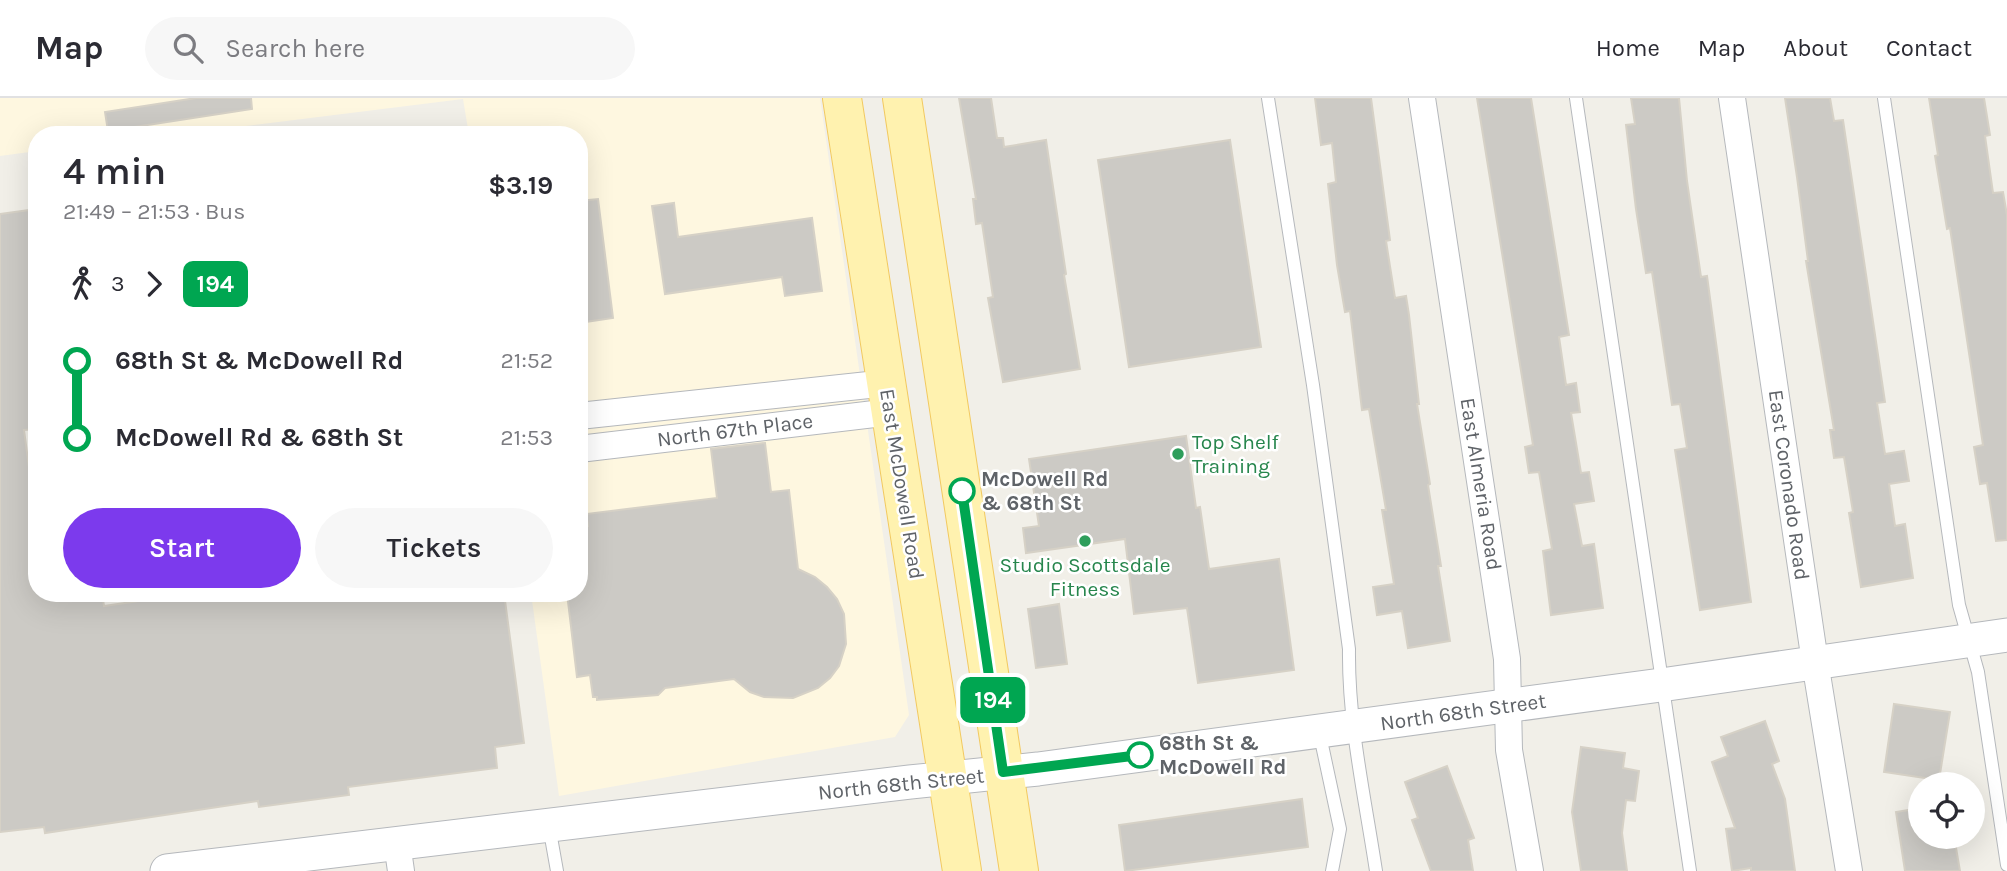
<!DOCTYPE html>
<html lang="en">
<head>
<meta charset="utf-8">
<style>
	:root { --surface:#fff; --page:#f7f7f7; --text:#2b2b33; --muted:#7c7c81; --line:#e1e1e2; --accent:#7c3aed }
	body { margin:0; font-family:Karla,sans-serif; background:var(--page); color:var(--text); height:100vh; display:flex; flex-direction:column; font-size:26px; white-space:nowrap }
	* { box-sizing:border-box; margin:0 }
	p { font-size:23px; color:var(--muted) }
	.icon { flex:none; width:38px; height:38px; fill:none; stroke:currentColor; stroke-width:2; stroke-linecap:round; stroke-linejoin:round }
	.map { position:relative; flex:1; overflow:hidden }
	.details { position:absolute; left:28px; top:28px; width:560px; height:476px; display:flex; flex-direction:column; background:var(--surface); border-radius:28px; box-shadow:0 7px 28px #0002 }
	.details>* { flex:none }
	.badge { padding:0 14px; border-radius:10px; font-size:24px; line-height:46px }
	.tools { position:absolute; left:1908px; top:674px; display:grid; gap:14px }
	.tools a { display:grid; place-items:center; width:77px; height:77px; border-radius:50%; background:var(--surface); box-shadow:0 7px 28px #0002; font-size:35px }
	.map>.badge { position:absolute; translate:-50% -50%; box-shadow:0 0 0 4px #fff }
	.legs { display:flex; align-items:center; gap:10px; height:77px; padding:0 35px; font-size:23px }
	.legs p { margin-inline-start:auto }
	.overview { display:flex; align-items:center; justify-content:space-between; height:119px; padding:0 35px }
	h1 { font-size:38px; font-weight:600; line-height:52px }
	.button { display:flex; gap:14px; margin-top:auto; padding:14px 35px }
	.button a { flex:1; height:80px; border-radius:42px; background:var(--accent); color:#fff; font-size:28px; font-weight:600; line-height:80px; text-align:center }
	.button a+a { background:var(--page); color:var(--text) }
	ul { padding:0 35px; list-style:none }
	li { display:flex; align-items:center; gap:24px; height:77px; font-size:26px }
	li i { display:grid; place-items:center; width:10px; height:100%; margin:0 9px; background:currentColor }
	li i::after { content:''; width:18px; height:18px; margin:-9px; border:5px solid; border-radius:50%; background:var(--surface) }
	li p { margin-inline-start:auto }
	li:first-child i { background:linear-gradient(#0000 50%,currentColor 0) }
	li:last-child i { background:linear-gradient(currentColor 50%,#0000 0) }
	header { display:flex; align-items:center; gap:42px; box-sizing:border-box; height:98px; padding:0 35px; background:var(--surface); border-bottom:2px solid var(--line) }
	header strong { font-size:33px }
	nav { display:flex; gap:38px; margin-inline-start:auto; font-size:24px }
	.search { width:490px; height:63px; background:var(--page); display:flex; align-items:center; gap:18px; box-sizing:border-box; padding:0 24px; border-radius:38px; color:var(--muted); font-size:26px }
	.map>svg:first-child { display:block }
</style>
</head>
<body>
<header>
<strong>Map</strong>
<div class="search"><svg class="icon" aria-label="search" viewBox="0 0 24 24"><circle cx="10" cy="10" r="6"/><path d="M15 15l6 6"/></svg>Search here</div>
<nav><a>Home</a><a>Map</a><a>About</a><a>Contact</a></nav>
</header>
<div class="map">
<svg width="2007" height="773" viewBox="0 0 2007 773">
	<rect width="100%" height="100%" fill="#f1efe8"/>
	<polygon fill="#fef7e0" points="0,0 820,0 909,617 895,639 559,698 531,495 579,495 579,37 469,37 463,1 173,37 37,37 37,53 0,58"/>
	<g fill="#cccac5" stroke="#d6d1c6" stroke-width="2">
		<polygon points="196,0 251,0 252,11 108,33 105,14"/>
		<polygon points="959,0 991,0 997,40 1003,40 1004,49 1046,42 1066,176 1064,177 1080,271 1003,284 988,200 993,199 982,125 976,126 973,101 976,101"/>
		<polygon points="1315,0 1371,0 1390,142 1386,143 1395,200 1406,198 1409,217 1419,306 1417,306 1430,386 1428,387 1441,468 1438,468 1450,543 1408,550 1402,513 1377,517 1373,489 1394,486 1382,412 1386,412 1369,311 1362,312 1350,213 1345,214 1337,167 1328,86 1336,84 1332,45 1321,47"/>
		<polygon points="1477,0 1531,0 1569,237 1559,239 1566,287 1576,285 1580,314 1571,315 1581,375 1589,374 1594,403 1574,406 1582,448 1594,446 1603,510 1551,517 1543,453 1552,451 1539,374 1529,375 1525,349 1533,347"/>
		<polygon points="1631,0 1679,0 1687,83 1701,179 1707,178 1751,504 1700,512 1675,352 1687,350 1680,306 1672,307 1652,174 1646,175 1636,111 1626,27 1635,26"/>
		<polygon points="1785,0 1830,0 1834,23 1843,22 1885,304 1877,305 1885,356 1904,353 1909,383 1889,386 1895,428 1905,426 1913,480 1861,489 1849,415 1853,414 1844,359 1834,360 1830,332 1834,332 1806,163 1808,163 1797,79"/>
		<polygon points="1929,0 1984,0 1990,37 1985,38 1993,95 2003,94 2007,117 2007,442 1996,443 1987,385 1980,386 1974,349 1983,347 1950,130 1947,131 1935,58 1938,57"/>
		<polygon points="1230,42 1261,249 1129,269 1098,62"/>
		<polygon points="598,101 613,220 585,224 579,176 579,103"/>
		<polygon points="674,105 678,139 812,120 822,193 785,198 782,179 665,196 652,108"/>
		<polygon points="37,111 37,331 24,332 37,429 37,495 102,495 104,508 193,495 504,495 524,645 495,649 497,670 348,689 349,697 259,709 258,703 45,735 44,729 0,734 0,116"/>
		<polygon points="1186,338 1196,410 1200,409 1209,471 1279,461 1294,572 1198,585 1187,510 1134,516 1125,441 1026,455 1023,430 1039,428 1029,361"/>
		<polygon points="765,345 771,394 789,392 798,471 815,479 827,489 837,501 844,516 846,546 839,568 830,580 818,590 793,600 764,599 750,594 734,581 665,590 658,597 597,602 597,599 593,599 590,577 577,579 567,495 579,495 579,429 588,428 586,416 717,400 711,351"/>
		<polygon points="1059,506 1067,566 1036,570 1028,511"/>
		<polygon points="1894,606 1950,614 1939,682 1884,674"/>
		<polygon points="1765,623 1779,663 1772,666 1785,701 1795,773 1751,773 1751,770 1732,773 1726,731 1735,730 1712,664 1728,658 1721,639"/>
		<polygon points="1581,649 1625,655 1623,670 1639,673 1635,703 1626,702 1622,735 1627,773 1581,773 1572,714"/>
		<polygon points="1447,668 1474,740 1468,742 1473,773 1431,773 1412,722 1418,720 1405,684"/>
		<polygon points="1302,701 1308,749 1125,773 1119,727"/>
		<polygon points="1920,710 1920,738 1954,738 1960,773 1905,773 1896,714"/>
	</g>
	<g fill="none" stroke-linecap="round" stroke-linejoin="round">
		<defs>
			<g id="service">
				<path d="M 1268,0 L 1313,287 L 1349,551 C 1348,625 1365,700 1376,773"/>
				<polyline points="1576,0 1690,773"/>
				<polyline points="1884,0 1959,507 1978,574 2007,767"/>
				<polyline points="1319,633 1340,731 1332,773"/>
				<polyline points="549,728 557,773"/>
			</g>
			<g id="minor">
				<polyline points="1422,0 1507,561 1509,652 1530,773"/>
				<polyline points="1732,0 1815,564 1849,773"/>
				<polyline points="579,318 887,285"/>
				<polyline points="579,351 891,314"/>
				<polyline points="397,745 401,773"/>
			</g>
			<polyline id="tertiary" points="167,773 910,684 1038,671 1661,587 2007,537"/>
			<g id="primary">
				<polyline points="842,0 962,773"/>
				<polyline points="902,0 1019,773"/>
			</g>
		</defs>
		<use href="#service" stroke="#b5b8bc" stroke-width="14"/>
		<use href="#minor" stroke="#b5b8bc" stroke-width="28"/>
		<use href="#tertiary" stroke="#b5b8bc" stroke-width="35"/>
		<use href="#primary" stroke="#f2c960" stroke-width="40"/>
		<use href="#service" stroke="#fff" stroke-width="12"/>
		<use href="#minor" stroke="#fff" stroke-width="26"/>
		<use href="#tertiary" stroke="#fff" stroke-width="33"/>
		<use href="#primary" stroke="#fff2af" stroke-width="38"/>
	</g>
	<g fill="none" stroke-linecap="round" stroke-linejoin="round">
		<defs>
			<polyline id="line-1" points="962,393 1003,674 1140,657"/>
		</defs>
		<use href="#line-1" stroke="#fff" stroke-width="16"/>
		<use href="#line-1" stroke="#00a651" stroke-width="10"/>
	</g>
	<g fill="#2e9e5b" stroke="#fff" stroke-width="2.5">
		<circle cx="1178" cy="356" r="7"/>
		<circle cx="1085" cy="443" r="7"/>
	</g>
	<g fill="#fff" stroke="#00a651" stroke-width="3.5">
		<circle cx="962" cy="393" r="12"/>
		<circle cx="1140" cy="657" r="12"/>
	</g>
	<g text-anchor="middle" dominant-baseline="central" stroke-width="5" stroke-linejoin="round" paint-order="stroke">
		<g font-size="21" fill="#5f6368" stroke="#fff">
			<text transform="translate(735 332) rotate(-7)">North 67th Place</text>
			<text transform="translate(902 386) rotate(81)">East McDowell Road</text>
			<text transform="translate(1481 386) rotate(81)">East Almeria Road</text>
			<text transform="translate(1789 387) rotate(82)">East Coronado Road</text>
			<text transform="translate(1463 614) rotate(-8)">North 68th Street</text>
			<text transform="translate(901 686) rotate(-6)">North 68th Street</text>
		</g>
		<g font-size="21" fill="#27864d" stroke="#fff" text-anchor="start">
			<text x="1192" y="344">Top Shelf<tspan x="1192" dy="24">Training</tspan></text>
			<text x="1085" y="467" text-anchor="middle">Studio Scottsdale<tspan x="1085" dy="24">Fitness</tspan></text>
		</g>
		<g font-size="21" font-weight="bold" fill="#5f6368" stroke="#fff" text-anchor="start">
			<text x="981" y="381">McDowell Rd<tspan x="981" dy="24">&amp; 68th St</tspan></text>
			<text x="1159" y="645">68th St &amp;<tspan x="1159" dy="24">McDowell Rd</tspan></text>
		</g>
	</g>
</svg>
<div class="tools">
<a><svg class="icon" aria-label="locate" viewBox="0 0 24 24"><circle cx="12" cy="12" r="6"/><path d="M12 2v4M12 18v4M2 12h4M18 12h4"/></svg></a>
</div>
<b class="badge" style="left:993px;top:602px;background:#00a651;color:#fff">194</b>
<section class="details">
<div class="overview"><div><h1>4 min</h1><p>21:49 – 21:53 · Bus</p></div><b>$3.19</b></div>
<div class="legs"><svg class="icon" aria-label="walk" viewBox="0 0 24 24"><circle cx="13" cy="4" r="2"/><path d="M13 8l-2 6 4 7M11 14l-3 7M7 12l3-4h3l4 4"/></svg>3<svg class="icon" aria-label="forward" viewBox="0 0 24 24"><path d="M9 5l7 7-7 7"/></svg><b class="badge" style="background:#00a651;color:#fff">194</b></div>
<ul>
<li><i style="color:#00a651"></i><b>68th St &amp; McDowell Rd</b><p>21:52</p></li>
<li><i style="color:#00a651"></i><b>McDowell Rd &amp; 68th St</b><p>21:53</p></li>
</ul>
<div class="button"><a>Start</a><a>Tickets</a></div>
</section>
</div>
</body>
</html>
